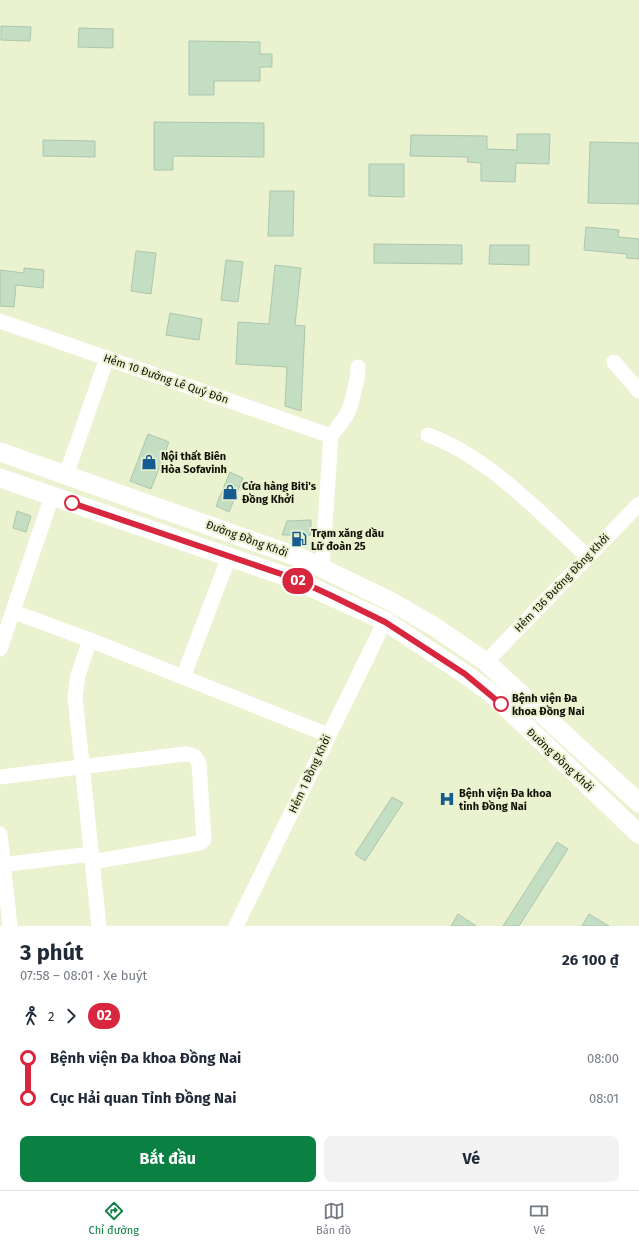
<!DOCTYPE html>
<html lang="vi">
<head>
<meta charset="utf-8">
<style>
	:root { --surface:#fff; --page:#f2f2f3; --text:#1f2937; --muted:#747a83; --line:#e0e1e3; --accent:#0b8043 }
	body { margin:0; font-family:"Fira Sans",sans-serif; background:var(--page); color:var(--text); height:100vh; display:flex; flex-direction:column; font-size:15px; white-space:nowrap }
	* { box-sizing:border-box; margin:0 }
	p { font-size:13px; color:var(--muted) }
	.icon { flex:none; width:22px; height:22px; fill:none; stroke:currentColor; stroke-width:2; stroke-linecap:round; stroke-linejoin:round }
	.map { position:relative; height:926px; overflow:hidden }
	.details { display:flex; flex-direction:column; background:var(--surface); flex:1 }
	.details>* { flex:none }
	.badge { padding:0 8px; border-radius:13px; font-size:14px; line-height:26px }
	.map>.badge { position:absolute; translate:-50% -50%; box-shadow:0 0 0 2px #fff }
	.legs { display:flex; align-items:center; gap:6px; height:44px; padding:0 20px; font-size:13px }
	.legs p { margin-inline-start:auto }
	.summary { display:flex; align-items:center; justify-content:space-between; height:68px; padding:0 20px }
	h1 { font-size:22px; font-weight:700; line-height:30px }
	.primary-button { display:flex; gap:8px; margin-top:auto; padding:8px 20px }
	.primary-button a { flex:1; height:46px; border-radius:8px; background:var(--accent); color:#fff; font-size:16px; font-weight:700; line-height:46px; text-align:center }
	.primary-button a+a { background:var(--page); color:var(--text) }
	ul { padding:0 20px; list-style:none }
	li { display:flex; align-items:center; gap:14px; height:40px; font-size:15px }
	li i { display:grid; place-items:center; width:6px; height:100%; margin:0 5px; background:currentColor }
	li i::after { content:''; width:10px; height:10px; margin:-5px; border:3px solid; border-radius:50%; background:var(--surface) }
	li p { margin-inline-start:auto }
	li:first-child i { background:linear-gradient(#0000 50%,currentColor 0) }
	li:last-child i { background:linear-gradient(currentColor 50%,#0000 0) }
	.tab-bar { display:flex; justify-content:space-around; align-items:center; height:56px; border-top:1px solid var(--line); background:var(--surface); font-size:11px; color:var(--muted) }
	.tab-bar a { display:grid; justify-items:center; gap:2px }
	.tab-bar .current { color:var(--accent) }
	.map>svg:first-child { display:block }
</style>
</head>
<body>
<div class="map">
<svg width="639" height="926" viewBox="0 0 639 926">
	<rect width="100%" height="100%" fill="#eaf2d0"/>
	<g fill="#c4dec3" stroke="#adc6ac">
		<polygon points="1,26 31,27 30,41 1,40"/>
		<polygon points="79,28 113,29 113,48 78,47"/>
		<polygon points="189,41 260,42 260,54 272,54 272,67 260,67 260,81 214,81 214,95 189,95"/>
		<polygon points="154,122 264,123 264,157 173,156 173,170 154,170"/>
		<polygon points="517,134 550,134 549,164 516,163 515,182 481,181 481,163 467,162 468,157 410,156 411,135 487,136 487,149 517,150"/>
		<polygon points="43,140 95,141 95,157 43,156"/>
		<polygon points="590,142 639,143 639,204 588,203"/>
		<polygon points="369,164 404,164 404,197 369,196"/>
		<polygon points="270,191 294,191 293,236 268,236"/>
		<polygon points="586,227 619,230 618,237 639,239 639,259 626,258 627,254 584,250"/>
		<polygon points="374,244 462,245 462,264 374,263"/>
		<polygon points="490,245 529,245 529,265 489,264"/>
		<polygon points="136,251 156,253 151,294 131,291"/>
		<polygon points="226,260 243,262 238,302 221,300"/>
		<polygon points="275,265 301,268 295,325 305,326 301,411 285,406 287,367 236,364 238,322 269,324"/>
		<polygon points="24,268 44,270 43,288 16,285 14,307 0,306 0,270 24,273"/>
		<polygon points="170,313 202,319 199,340 166,335"/>
		<polygon points="148,434 169,442 151,489 130,481"/>
		<polygon points="230,472 243,478 229,512 216,506"/>
		<polygon points="17,511 31,516 26,532 13,528"/>
		<polygon points="311,520 311,535 282,535 287,521"/>
		<polygon points="392,797 403,803 365,861 355,854"/>
		<polygon points="557,842 568,849 519,926 503,926"/>
		<polygon points="458,914 476,926 451,926"/>
		<polygon points="589,914 609,926 582,926"/>
	</g>
	<g fill="none" stroke-linecap="round" stroke-linejoin="round">
		<g stroke="#fff" stroke-width="15">
			<polyline points="0,321 331,436"/>
			<polyline points="614,362 639,391"/>
			<path d="M 428,435 C 489,457 541,514 588,557"/>
			<polyline points="66,475 107,358"/>
			<polyline points="322,568 331,436 346,416 351,404 357,380 358,367"/>
			<polyline points="14,612 90,640 328,735"/>
			<polyline points="90,640 78,675 75,697 99,926"/>
			<polyline points="0,649 52,496"/>
			<polyline points="486,662 639,504"/>
			<polyline points="183,677 229,557"/>
			<path d="M 0,777 L 185,754 C 194,755 196,756 199,764 L 204,840 L 200,843 L 92,862"/>
			<polyline points="0,834 10,926"/>
			<polyline points="0,865 91,854"/>
			<polyline points="236,926 385,621"/>
		</g>
		<g stroke="#fff" stroke-width="19">
			<polyline points="0,452 301,558 390,601 435,627 486,662 639,803"/>
			<polyline points="0,478 293,579 385,621 465,674 491,693 639,834"/>
		</g>
	</g>
	<g fill="none" stroke-linecap="round" stroke-linejoin="round">
		<defs>
			<polyline id="line-1" points="72,503 293,578 330,595 385,622 465,674 501,704"/>
		</defs>
		<use href="#line-1" stroke="#fff" stroke-width="9"/>
		<use href="#line-1" stroke="#d7263d" stroke-width="6"/>
	</g>
	<defs>
		<symbol id="shop-bare" viewBox="-9 -9 18 18"><path d="M-5-2.5h2.3a2.7 3.5 0 0 1 5.4 0H5L5.5 6h-11ZM-1.5-2.5h3a1.5 2.3 0 0 0-3 0Z" fill="#175c90" stroke="#eaf2d0" stroke-width="2.5" paint-order="stroke"/></symbol>
		<symbol id="fuel-bare" viewBox="-9 -9 18 18"><path d="M-5.5-6h7V0h2V4h1.3V-2.5L3-4.5l.8-.8L6-3V5H2.5V1h-1V6h-7ZM-4.2-4.7v3.2H.2V-4.7Z" fill="#175c90" stroke="#eaf2d0" stroke-width="2.5" paint-order="stroke"/></symbol>
		<symbol id="hospital-bare" viewBox="-9 -9 18 18"><path d="M-5-5h3v3.5h4V-5h3V5h-3V1.5h-4V5h-3Z" fill="#175c90" stroke="#eaf2d0" stroke-width="2.5" paint-order="stroke"/></symbol>
	</defs>
	<g fill-rule="evenodd">
		<use href="#shop-bare" x="138" y="451" width="22" height="22"/>
		<use href="#shop-bare" x="219" y="481" width="22" height="22"/>
		<use href="#fuel-bare" x="288" y="528" width="22" height="22"/>
		<use href="#hospital-bare" x="436" y="788" width="22" height="22"/>
	</g>
	<g fill="#fff" stroke="#d7263d" stroke-width="2">
		<circle cx="72" cy="503" r="7"/>
		<circle cx="501" cy="704" r="7"/>
	</g>
	<g text-anchor="middle" dominant-baseline="central" stroke-width="4" stroke-linejoin="round" paint-order="stroke">
		<g font-size="11" fill="#101207" stroke="#eaf2d0">
			<text transform="translate(166 379) rotate(19)">Hẻm 10 Đường Lê Quý Đôn</text>
			<text transform="translate(247 539) rotate(20)">Đường Đồng Khởi</text>
			<text transform="translate(562 583) rotate(-46)">Hẻm 136 Đường Đồng Khởi</text>
			<text transform="translate(560 760) rotate(43)">Đường Đồng Khởi</text>
			<text transform="translate(310 774) rotate(-65)">Hẻm 1 Đồng Khởi</text>
		</g>
		<g font-size="11" font-weight="bold" fill="#101207" stroke="#eaf2d0" text-anchor="start">
			<text x="161" y="456">Nội thất Biên<tspan x="161" dy="13">Hòa Sofavinh</tspan></text>
			<text x="242" y="486">Cửa hàng Biti's<tspan x="242" dy="13">Đồng Khởi</tspan></text>
			<text x="311" y="533">Trạm xăng dầu<tspan x="311" dy="13">Lữ đoàn 25</tspan></text>
			<text x="459" y="793">Bệnh viện Đa khoa<tspan x="459" dy="13">tỉnh Đồng Nai</tspan></text>
		</g>
		<g font-size="11" font-weight="bold" fill="#101207" stroke="#eaf2d0" text-anchor="start">
			<text x="512" y="698">Bệnh viện Đa<tspan x="512" dy="13">khoa Đồng Nai</tspan></text>
		</g>
	</g>
</svg>
<b class="badge" style="left:298px;top:581px;background:#d7263d;color:#fff">02</b>
</div>
<section class="details">
<div class="summary"><div><h1>3 phút</h1><p>07:58 – 08:01 · Xe buýt</p></div><b>26 100 ₫</b></div>
<div class="legs"><svg class="icon" aria-label="walk" viewBox="0 0 24 24"><circle cx="13" cy="4" r="2"/><path d="M13 8l-2 6 4 7M11 14l-3 7M7 12l3-4h3l4 4"/></svg>2<svg class="icon" aria-label="forward" viewBox="0 0 24 24"><path d="M9 5l7 7-7 7"/></svg><b class="badge" style="background:#d7263d;color:#fff">02</b></div>
<ul>
<li><i style="color:#d7263d"></i><b>Bệnh viện Đa khoa Đồng Nai</b><p>08:00</p></li>
<li><i style="color:#d7263d"></i><b>Cục Hải quan Tỉnh Đồng Nai</b><p>08:01</p></li>
</ul>
<div class="primary-button"><a>Bắt đầu</a><a>Vé</a></div>
</section>
<nav class="tab-bar">
<a class="current"><svg class="icon" aria-label="directions" viewBox="0 0 24 24"><path d="M12 3l9 9-9 9-9-9zM9 14v-3h6M13 9l2 2-2 2"/></svg>Chỉ đường</a>
<a><svg class="icon" aria-label="map" viewBox="0 0 24 24"><path d="M3 6l6-2 6 2 6-2v14l-6 2-6-2-6 2zM9 4v14M15 6v14"/></svg>Bản đồ</a>
<a><svg class="icon" aria-label="tickets" viewBox="0 0 24 24"><path d="M3 7h18v10H3zM15 7v10"/></svg>Vé</a>
</nav>
</body>
</html>
